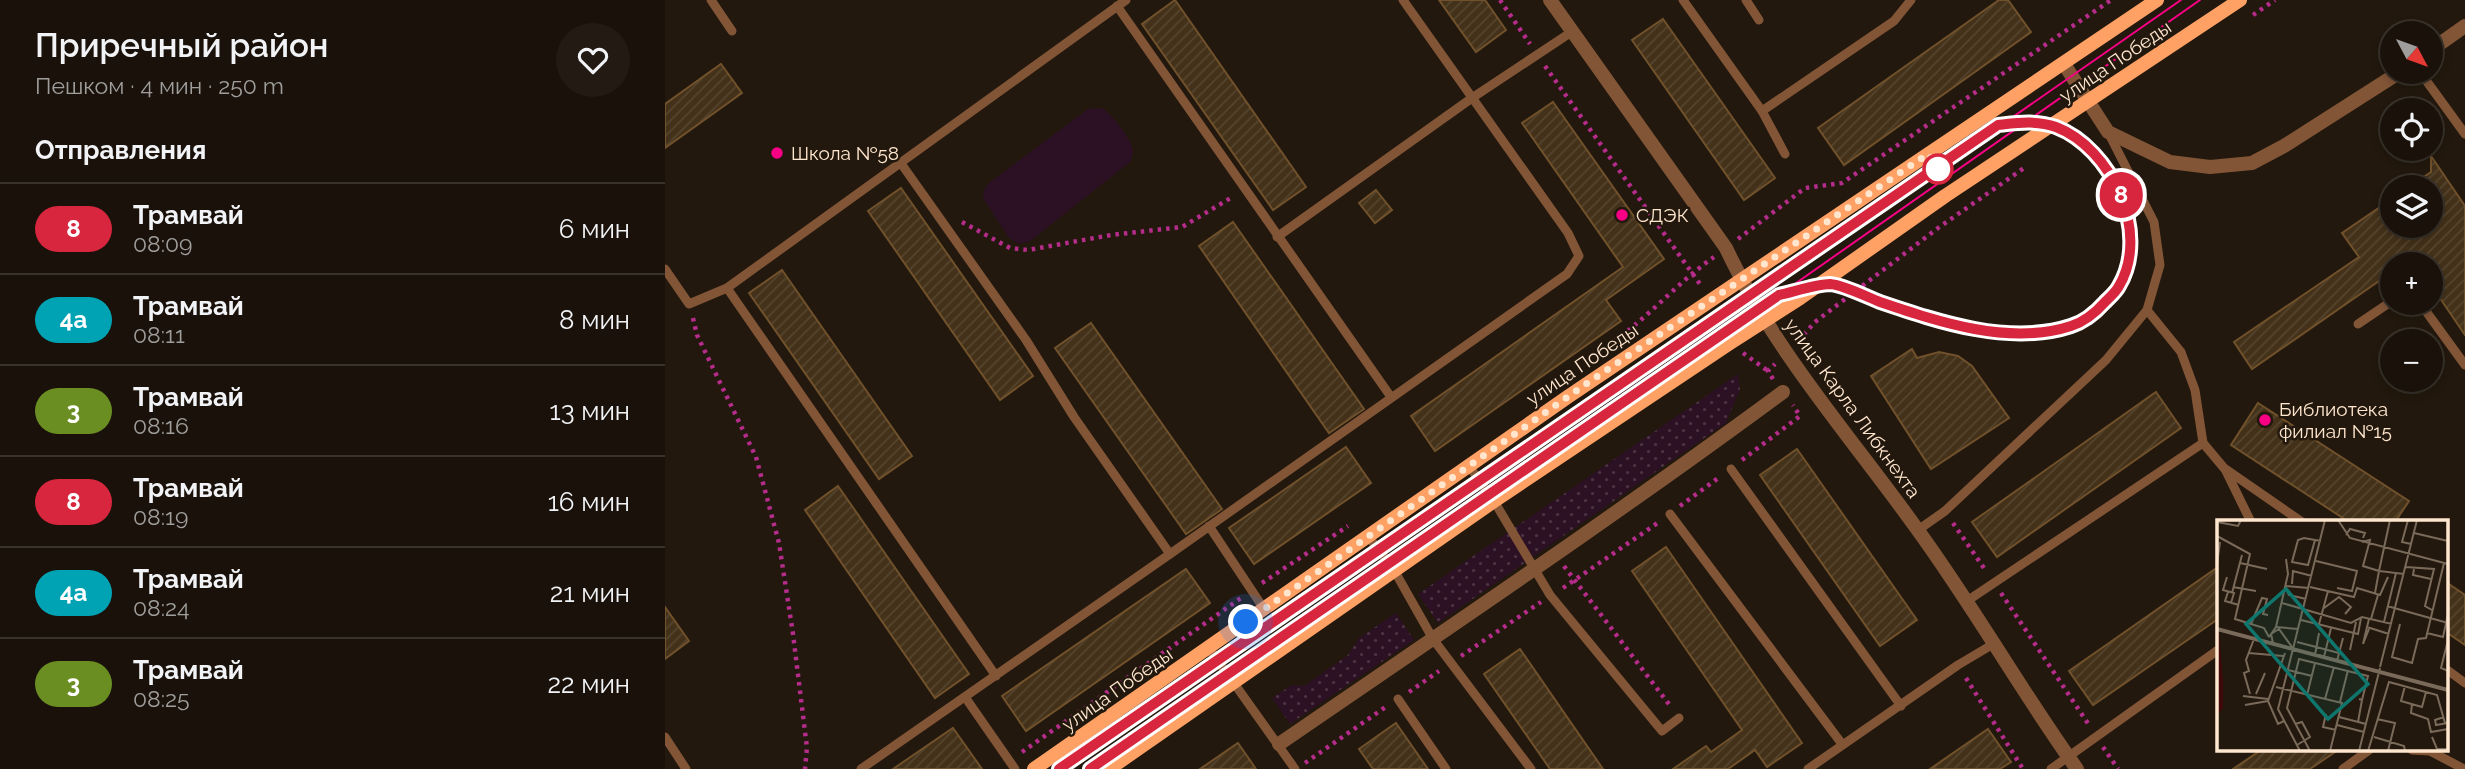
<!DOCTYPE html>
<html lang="ru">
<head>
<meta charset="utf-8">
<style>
	:root { --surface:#1a120a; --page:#231b13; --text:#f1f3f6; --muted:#9f9e9c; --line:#38322b }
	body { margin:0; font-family:Raleway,sans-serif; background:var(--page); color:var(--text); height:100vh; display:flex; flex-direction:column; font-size:26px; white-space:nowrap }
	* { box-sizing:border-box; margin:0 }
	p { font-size:23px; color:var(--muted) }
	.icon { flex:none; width:38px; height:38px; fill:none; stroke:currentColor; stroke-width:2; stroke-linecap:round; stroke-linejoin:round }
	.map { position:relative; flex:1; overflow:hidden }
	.drawer { display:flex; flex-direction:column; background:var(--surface); width:665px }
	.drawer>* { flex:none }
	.badge { padding:0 14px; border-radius:23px; font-size:24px; line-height:46px }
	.needle { width:46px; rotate:131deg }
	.buttons { position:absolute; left:1715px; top:21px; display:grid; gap:14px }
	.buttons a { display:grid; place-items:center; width:63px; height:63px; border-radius:50%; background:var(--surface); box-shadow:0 4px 10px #0003,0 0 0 2px var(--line); font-size:35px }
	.you { position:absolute; width:35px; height:35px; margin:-18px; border:5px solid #fff; border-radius:50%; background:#1a73e8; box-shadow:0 0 0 10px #1a73e833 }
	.map>.badge { position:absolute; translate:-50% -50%; box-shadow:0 0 0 4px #fff }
	h2 { padding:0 35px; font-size:26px; line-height:63px }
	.round { display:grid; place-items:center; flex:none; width:74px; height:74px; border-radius:37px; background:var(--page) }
	.head { display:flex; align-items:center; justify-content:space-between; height:119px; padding:0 35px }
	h1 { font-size:33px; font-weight:600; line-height:52px }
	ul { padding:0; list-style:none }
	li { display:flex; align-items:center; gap:21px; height:91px; padding:0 35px; border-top:2px solid var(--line) }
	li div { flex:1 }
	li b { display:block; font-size:26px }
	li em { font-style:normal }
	li .badge { min-width:77px; font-weight:700; text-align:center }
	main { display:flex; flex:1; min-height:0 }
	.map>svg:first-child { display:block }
</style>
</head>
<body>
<main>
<section class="drawer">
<div class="head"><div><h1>Приречный район</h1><p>Пешком · 4 мин · 250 m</p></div><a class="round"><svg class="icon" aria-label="heart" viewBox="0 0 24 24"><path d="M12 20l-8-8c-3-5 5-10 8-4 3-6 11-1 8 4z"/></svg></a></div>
<h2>Отправления</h2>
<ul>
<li><span class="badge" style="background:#d7263d;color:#fff">8</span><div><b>Трамвай</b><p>08:09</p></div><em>6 мин</em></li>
<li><span class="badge" style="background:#00a3b4;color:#fff">4а</span><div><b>Трамвай</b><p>08:11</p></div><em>8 мин</em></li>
<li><span class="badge" style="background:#6b8e23;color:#fff">3</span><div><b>Трамвай</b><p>08:16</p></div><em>13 мин</em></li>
<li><span class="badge" style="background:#d7263d;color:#fff">8</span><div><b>Трамвай</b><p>08:19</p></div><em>16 мин</em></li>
<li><span class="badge" style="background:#00a3b4;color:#fff">4а</span><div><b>Трамвай</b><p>08:24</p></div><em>21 мин</em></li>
<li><span class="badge" style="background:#6b8e23;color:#fff">3</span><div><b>Трамвай</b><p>08:25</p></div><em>22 мин</em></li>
</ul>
</section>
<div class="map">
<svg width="1800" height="769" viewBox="0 0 1800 769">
	<defs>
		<pattern id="grass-dots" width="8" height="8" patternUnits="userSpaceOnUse" patternTransform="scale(1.75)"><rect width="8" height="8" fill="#2c1023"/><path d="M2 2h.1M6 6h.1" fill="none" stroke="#4c3342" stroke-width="1.8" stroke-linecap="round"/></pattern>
		<pattern id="building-hatch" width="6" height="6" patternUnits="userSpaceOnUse" patternTransform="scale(1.75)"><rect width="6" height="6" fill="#433119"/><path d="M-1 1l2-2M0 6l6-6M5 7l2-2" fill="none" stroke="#56452e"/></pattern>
	</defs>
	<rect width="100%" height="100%" fill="#22180d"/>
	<g fill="url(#grass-dots)">
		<polygon points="1073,374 1075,389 1061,423 773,623 753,594"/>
		<polygon points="731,613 749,640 625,724 607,698 627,685 639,686 683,655 694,638"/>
	</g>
	<path fill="#2c1023" d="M 437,108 C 446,114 467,139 468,151 C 468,153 466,160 465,162 L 364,242 L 353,244 L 344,238 L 318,198 L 319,190 L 324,183 L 423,109 Z"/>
	<g fill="url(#building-hatch)" stroke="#70512b" stroke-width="2">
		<polygon points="510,0 641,187 608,210 477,24"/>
		<polygon points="774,0 820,0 841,30 811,52"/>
		<polygon points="1334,0 1343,0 1366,32 1179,165 1153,128"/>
		<polygon points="998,19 1110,178 1079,200 967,40"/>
		<polygon points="56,64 77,93 0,148 0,104"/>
		<polygon points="888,102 999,259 941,300 956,321 770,451 746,416 958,267 857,123"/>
		<polygon points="1766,156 1800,206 1800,335 1766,285 1766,264 1727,264 1727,272 1587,369 1569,342 1694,257 1677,233 1727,199 1727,226 1766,226 1766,187 1744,187 1766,172"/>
		<polygon points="236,188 368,376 335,400 203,211"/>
		<polygon points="711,190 727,210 710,223 694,203"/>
		<polygon points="568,222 699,409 664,433 534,246"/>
		<polygon points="117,270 247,456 214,479 84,293"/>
		<polygon points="426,323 557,509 521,534 390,348"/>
		<polygon points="1247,349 1252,358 1274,352 1293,356 1307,366 1344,418 1266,469 1206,376"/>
		<polygon points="1491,392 1516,428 1332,557 1307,522"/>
		<polygon points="1593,403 1744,501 1730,522 1684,522 1566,445"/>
		<polygon points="681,447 706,483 589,564 564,528"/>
		<polygon points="1132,449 1252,620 1215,646 1095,475"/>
		<polygon points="173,486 304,674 270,698 140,510"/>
		<polygon points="1001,547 1137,743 1102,767 1090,750 1063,769 1008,769 1041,746 1046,752 1077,730 967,571"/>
		<polygon points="1553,567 1553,619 1428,705 1404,671"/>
		<polygon points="521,569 545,603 361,731 337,696"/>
		<polygon points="1781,582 1800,595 1800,645 1781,632"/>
		<polygon points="0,607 24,641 0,659"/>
		<polygon points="855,649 938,769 885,769 819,674"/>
		<polygon points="731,723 763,769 708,769 694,749"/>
		<polygon points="288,728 317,769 228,769"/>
		<polygon points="1323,729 1346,762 1335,769 1265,769"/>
		<polygon points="573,743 591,769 535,769"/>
		<polygon points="1596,750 1673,750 1645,769 1568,769"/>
	</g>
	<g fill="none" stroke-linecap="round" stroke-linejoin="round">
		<g stroke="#b52c8b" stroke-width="4.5" stroke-dasharray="3.5 5" stroke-linecap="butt">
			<polyline points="835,0 865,44"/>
			<polyline points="1588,15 1610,0"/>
			<polyline points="880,66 1037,287"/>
			<polyline points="297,222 345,248 363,250 446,235 517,227 569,196"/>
			<polyline points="1073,239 1140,188 1177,183 1446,0"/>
			<polyline points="28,318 32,335 91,457 114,543 128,634 142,748 140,769"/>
			<path d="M 949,341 C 985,316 1013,282 1049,257"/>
			<polyline points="1133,341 1150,322 1273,228 1359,168"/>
			<polyline points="1078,353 1103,371"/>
			<polyline points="1108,379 1103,371 1110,364"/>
			<polyline points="1077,460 1135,416 1128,405"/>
			<polyline points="1015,506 1056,476"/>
			<polyline points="1288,523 1321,571"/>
			<polyline points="899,566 1006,707"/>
			<polyline points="597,583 683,526"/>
			<polyline points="898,588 994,522"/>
			<polyline points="1336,593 1424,725"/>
			<polyline points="796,656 876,602"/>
			<polyline points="1301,678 1358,769"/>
			<polyline points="744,692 774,671"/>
			<polyline points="1438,747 1453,769"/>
			<polyline points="357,752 576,598"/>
			<polyline points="640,763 722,706"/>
		</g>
		<g stroke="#825537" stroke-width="9">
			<polyline points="46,0 67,31"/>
			<polyline points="1018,0 1097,111 1120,154"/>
			<polyline points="1081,0 1094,20"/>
			<polyline points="452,6 726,397"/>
			<polyline points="1755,72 1800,134"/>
			<polyline points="1097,111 1229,21 1246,0"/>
			<polyline points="235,162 361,340 409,417 505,554"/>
			<polyline points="612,237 807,98 908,31"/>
			<polyline points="0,269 24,304 62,288 461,0"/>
			<polyline points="62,288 331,676"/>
			<polyline points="1755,303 1800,365"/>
			<polyline points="1482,310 1516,352 1530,390 1538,443 1559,468 1637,522"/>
			<polyline points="1693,324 1727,301"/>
			<polyline points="804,466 829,501 885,595 997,731 1014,718"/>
			<polyline points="1066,469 1236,706"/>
			<polyline points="1560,469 1586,522"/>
			<polyline points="1005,514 1177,744"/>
			<polyline points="544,526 599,609"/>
			<polyline points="1253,530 1280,511 1441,360 1482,310 1495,265 1489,222 1444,134"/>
			<polyline points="703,536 729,570 768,639 866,769"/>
			<polyline points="1302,601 1538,443"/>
			<polyline points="544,648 630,769"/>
			<polyline points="1781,669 1800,683"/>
			<polyline points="300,697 350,769"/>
			<polyline points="733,699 781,769"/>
			<polyline points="0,737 21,769"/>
			<polyline points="1747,750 1765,751 1799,769"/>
			<polyline points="196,769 505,554 902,274 914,256 903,233 738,0"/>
			<polyline points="1143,769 1293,665 1330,643"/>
			<polyline points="1386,769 1553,650"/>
			<polyline points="1678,769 1704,750"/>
		</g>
		<path stroke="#825537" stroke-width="14" d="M 614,744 C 783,628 953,514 1118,392"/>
		<g stroke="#825537" stroke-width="14">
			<path d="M 885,0 L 1061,248 C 1109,351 1187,438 1252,529 C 1309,607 1356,691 1412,769"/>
			<polyline points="1766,50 1800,26"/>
			<polyline points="1399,64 1443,132 1505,162 1545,167 1587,163 1619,146 1735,72"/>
		</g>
		<g stroke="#ffa165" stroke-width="14">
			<polyline points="369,769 904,396 1492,0"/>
			<polyline points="444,769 829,501 1065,343 1135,298 1280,196 1575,0"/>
		</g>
		<g stroke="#f90085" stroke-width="2">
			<path d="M 1120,294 C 1134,291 1154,283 1167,285 C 1184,288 1201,297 1217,302 C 1271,321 1354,348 1409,326 C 1511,283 1458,114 1356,122"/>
			<polyline points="394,769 1273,169 1516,0"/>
			<polyline points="425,769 1114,295 1535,0"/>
		</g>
	</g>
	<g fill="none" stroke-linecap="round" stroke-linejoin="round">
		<defs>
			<path id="line" d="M 394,769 L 1333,125 C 1352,123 1372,120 1391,127 C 1446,148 1486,232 1454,286 C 1451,292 1445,297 1440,302 C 1432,311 1419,322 1406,326 C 1345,346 1274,322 1215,302 C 1202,297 1179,285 1165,284 C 1152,284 1128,292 1114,295 L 425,769"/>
		</defs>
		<use href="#line" stroke="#fff" stroke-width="16"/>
		<use href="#line" stroke="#d7263d" stroke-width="10"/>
		<polyline stroke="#ffe6ce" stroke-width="7" stroke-dasharray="0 12.6" points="581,622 924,382 1263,154 1273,169"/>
	</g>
	<g fill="#f90085" stroke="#22180d" stroke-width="2.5">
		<circle cx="112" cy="153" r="7"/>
		<circle cx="957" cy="215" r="7"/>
		<circle cx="1600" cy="420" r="7"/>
	</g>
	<circle fill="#fff" stroke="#d7263d" stroke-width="3.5" cx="1273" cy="169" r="14"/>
	<g text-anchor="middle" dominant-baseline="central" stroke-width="5" stroke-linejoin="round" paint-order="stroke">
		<g font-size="19" fill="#ffe6ce" stroke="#22180d">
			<text transform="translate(1450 61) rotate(-34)">улица Победы</text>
			<text transform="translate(917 364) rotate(-34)">улица Победы</text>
			<text transform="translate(1188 408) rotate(54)">улица Карла Либкнехта</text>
			<text transform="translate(452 689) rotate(-35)">улица Победы</text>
		</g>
		<g font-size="19" fill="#ffe6ce" stroke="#22180d" text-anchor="start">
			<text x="126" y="153">Школа №58</text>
			<text x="971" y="215">СДЭК</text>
			<text x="1614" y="409">Библиотека<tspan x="1614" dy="22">филиал №15</tspan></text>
		</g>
	</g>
	<g transform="translate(1552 520)">
		<rect width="231" height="231" fill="#22180d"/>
		<path d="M 0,84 L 6,162 L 6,188 L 0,196 Z" fill="#400909"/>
		<path fill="none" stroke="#7a6a5a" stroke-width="2" d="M 121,0 L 133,18 L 231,44M 173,0 L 162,51 L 187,54M 191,0 L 185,22 L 194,24M 0,2 L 21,6 L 24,0M 197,13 L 231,21M 129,15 L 133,9 L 148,13 L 146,18M 0,16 L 33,34 L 18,99 L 47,108 L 52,117M 98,20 L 91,45 L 75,42 L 81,20 L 87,18 L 98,20 L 104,21M 145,22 L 153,20 L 146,46 L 162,51 L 158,73M 99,41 L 140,51 L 135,71 L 120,68M 23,43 L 50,49M 0,44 L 3,22M 189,47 L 217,49 L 208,86 L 215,90M 197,49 L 196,55 L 214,59M 10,57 L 6,70 L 17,73 L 14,83M 75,64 L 76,51 L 95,56M 69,66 L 92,68M 16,67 L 39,71M 93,67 L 137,77 L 140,68 L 163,75 L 171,57M 69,69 L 72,75 L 89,79M 11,72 L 8,81 L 22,85M 15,73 L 25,35M 65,83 L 134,103 L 145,97 L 175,104M 170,86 L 231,103M 107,88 L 122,77 L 134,87 L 128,94M 152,99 L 150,107 L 172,114M 154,99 L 161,75M 84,100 L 141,114 L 144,98M 167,102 L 179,53M 34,104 L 45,78 L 50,79 L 46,94 L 51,95M 102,104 L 111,71M 183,104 L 175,137 L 195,143 L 201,119 L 209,118 L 227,43M 59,107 L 71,54 L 69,39M 150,107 L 146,124 L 152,109M 0,108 L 231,169M 0,110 L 231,171M 210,113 L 226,117 L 231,94M 52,117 L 59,107 L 81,109M 231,120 L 224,148 L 231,151M 80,122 L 122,133M 56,123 L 54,114 L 62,109 L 75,127M 133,130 L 139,102M 32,133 L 66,136M 98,135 L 102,113M 107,137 L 114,108M 120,141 L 126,118M 163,147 L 200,0M 71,150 L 95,156M 188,166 L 184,181 L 205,187 L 209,172M 59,167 L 125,183 L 113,231M 33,174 L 27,153 L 32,151 L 29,140 L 37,119M 39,174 L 48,153M 90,175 L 98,143M 26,176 L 51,179M 108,179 L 117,147M 123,182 L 131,150M 195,184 L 194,193 L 211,199 L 214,212 L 231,209M 28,185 L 51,181M 109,194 L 106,207 L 119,210M 122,197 L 149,204M 227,197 L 218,200 L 219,205 L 231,203M 160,199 L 178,203 L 171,231M 67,201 L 61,204 L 51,181 L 68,133M 141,202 L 145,180M 78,204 L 85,202 L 93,217 L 80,225M 120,205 L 147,212M 157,217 L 187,226 L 188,231M 215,217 L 220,229 L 231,229M 83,231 L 61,189 L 108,0M 93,231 L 70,188 L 82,139 L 151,156 L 145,180 L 142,179M 142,231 L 163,148M 151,231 L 172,162 L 220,175 L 228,203"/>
		<path fill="#0f766e" fill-opacity="0.15" stroke="#0f766e" stroke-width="3.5" d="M 69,69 L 151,164 L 111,199 L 29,104 Z"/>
		<rect width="231" height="231" fill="none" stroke="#ffe6ce" stroke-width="3.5"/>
	</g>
</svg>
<div class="buttons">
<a><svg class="needle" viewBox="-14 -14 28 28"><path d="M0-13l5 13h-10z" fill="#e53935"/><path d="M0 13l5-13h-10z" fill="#9f9e9c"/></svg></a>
<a><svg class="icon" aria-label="locate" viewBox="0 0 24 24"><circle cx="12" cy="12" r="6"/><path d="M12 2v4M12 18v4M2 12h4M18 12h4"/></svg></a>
<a><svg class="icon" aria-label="layers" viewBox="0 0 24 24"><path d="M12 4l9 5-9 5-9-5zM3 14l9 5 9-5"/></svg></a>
<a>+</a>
<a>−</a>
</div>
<div class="you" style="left:581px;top:622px"></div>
<b class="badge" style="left:1456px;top:195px;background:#d7263d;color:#fff">8</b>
</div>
</main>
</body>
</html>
